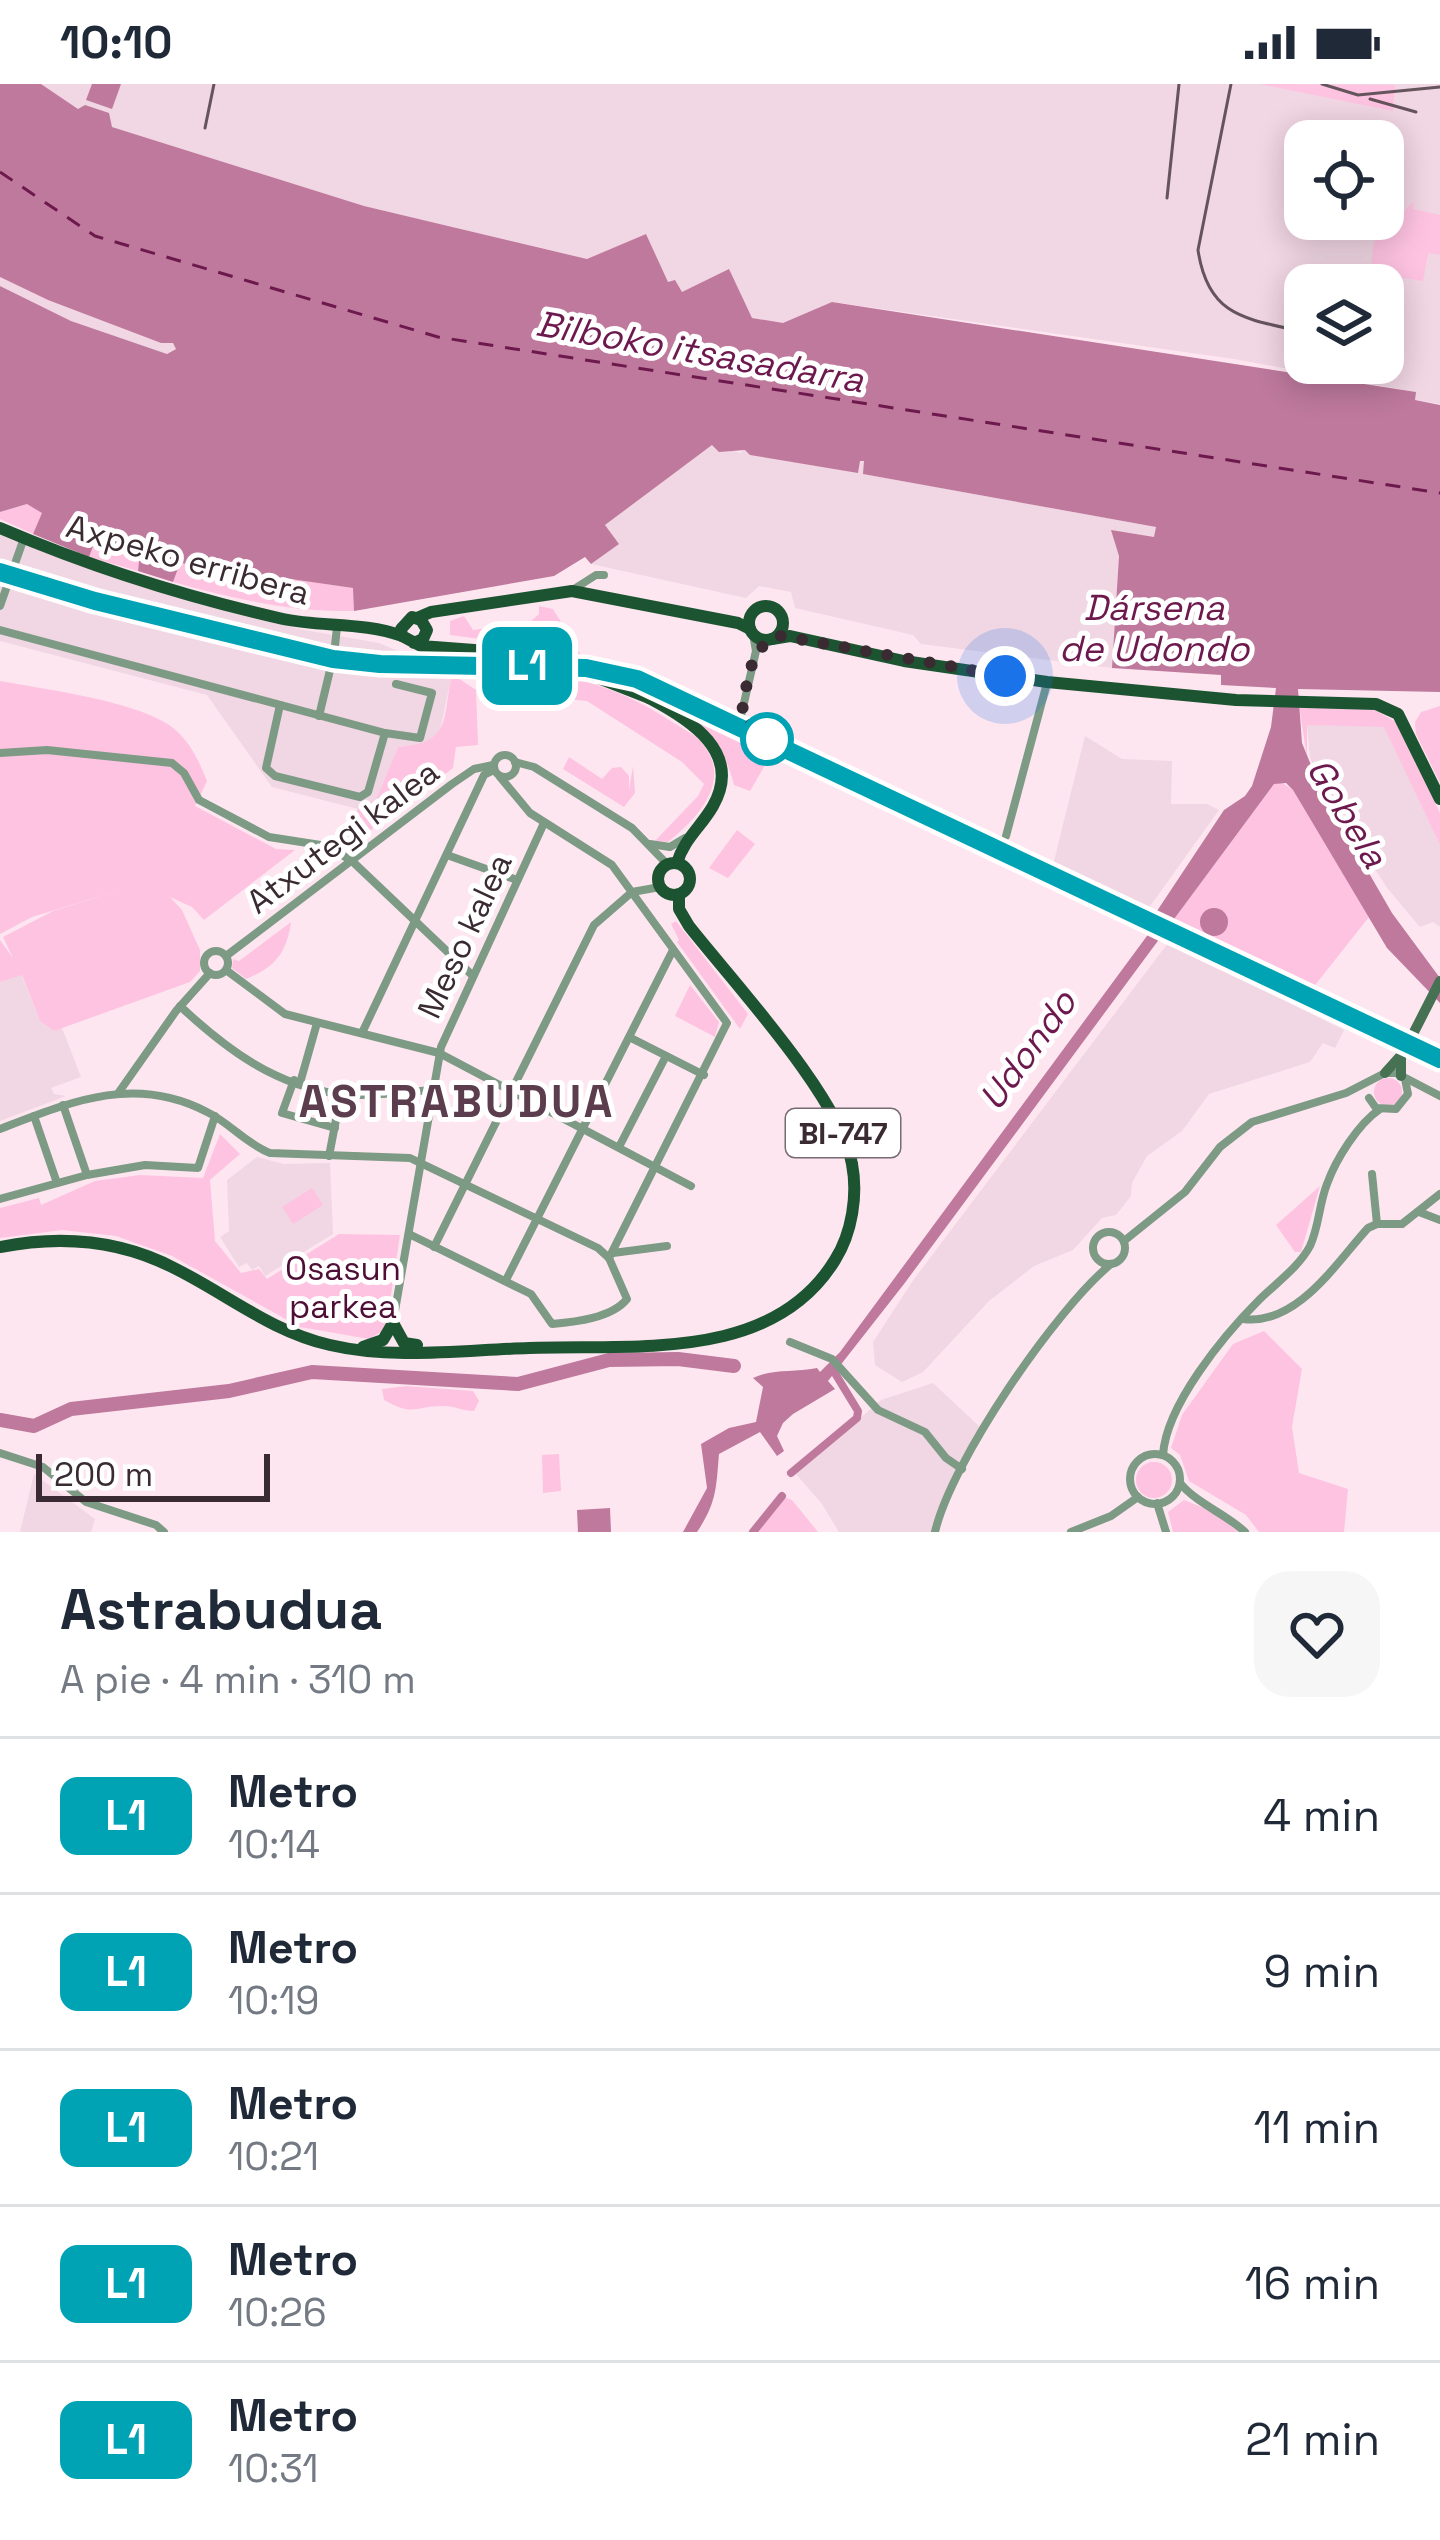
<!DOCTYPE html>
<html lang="es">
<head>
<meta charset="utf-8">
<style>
	:root { --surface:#fff; --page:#f6f6f7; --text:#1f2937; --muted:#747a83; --line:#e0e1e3 }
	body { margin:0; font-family:"Space Grotesk",sans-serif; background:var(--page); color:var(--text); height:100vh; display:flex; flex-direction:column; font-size:45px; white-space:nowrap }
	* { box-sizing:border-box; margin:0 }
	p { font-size:39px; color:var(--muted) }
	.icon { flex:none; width:66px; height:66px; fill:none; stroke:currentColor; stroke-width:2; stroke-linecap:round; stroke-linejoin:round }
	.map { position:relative; height:1448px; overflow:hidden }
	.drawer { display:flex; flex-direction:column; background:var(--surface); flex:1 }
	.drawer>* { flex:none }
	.badge { padding:0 24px; border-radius:18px; font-size:42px; line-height:78px }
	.fabs { position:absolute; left:1284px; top:36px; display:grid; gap:24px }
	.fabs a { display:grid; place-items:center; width:120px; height:120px; border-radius:24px; background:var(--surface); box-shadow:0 6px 30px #0003; font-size:60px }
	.scale { position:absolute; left:36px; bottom:30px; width:234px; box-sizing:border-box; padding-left:12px; border:6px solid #3a2b32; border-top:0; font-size:33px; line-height:42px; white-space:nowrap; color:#3a2b32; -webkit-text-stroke:9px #fff; paint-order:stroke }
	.you { position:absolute; width:60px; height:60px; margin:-30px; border:9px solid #fff; border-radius:50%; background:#1a73e8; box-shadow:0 0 0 18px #1a73e833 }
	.map>.badge { position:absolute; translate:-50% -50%; box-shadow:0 0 0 6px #fff }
	.round { display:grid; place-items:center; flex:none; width:126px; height:126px; border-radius:36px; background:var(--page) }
	.summary { display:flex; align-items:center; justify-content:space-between; height:204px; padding:0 60px }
	h1 { font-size:57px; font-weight:700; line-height:90px }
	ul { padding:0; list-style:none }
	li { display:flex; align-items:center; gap:36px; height:156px; padding:0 60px; border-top:3px solid var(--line) }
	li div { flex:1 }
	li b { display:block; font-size:45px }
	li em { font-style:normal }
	li .badge { min-width:132px; font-weight:700; text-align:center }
	.status { display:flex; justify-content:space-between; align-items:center; height:84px; padding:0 60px; background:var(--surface); direction:ltr }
	.status svg { height:33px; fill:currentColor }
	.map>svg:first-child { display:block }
</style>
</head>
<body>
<div class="status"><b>10:10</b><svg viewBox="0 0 49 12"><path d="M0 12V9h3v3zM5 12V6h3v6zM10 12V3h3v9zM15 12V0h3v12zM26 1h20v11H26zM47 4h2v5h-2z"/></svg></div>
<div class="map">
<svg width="1440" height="1448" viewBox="0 0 1440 1448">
	<rect width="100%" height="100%" fill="#fee6f1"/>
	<g fill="#f1d6e3" fill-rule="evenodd">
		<path d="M 41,0 L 1440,0 L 1440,320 L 1415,316 L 1415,308 L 1234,275 L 833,218 L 785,240 L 751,234 L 681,208 L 668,199 L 646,150 L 588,175 L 363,122 L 112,43 L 108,34 L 78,25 ZM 1305,57 L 1383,57 L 1383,135 L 1305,135 ZM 1305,201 L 1383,201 L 1383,279 L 1305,279 Z"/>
		<polygon points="0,193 48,216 161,259 173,259 176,264 167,270 71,237 0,202"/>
		<polygon points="713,360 740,369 744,366 858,388 860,377 865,378 864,390 1156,443 1155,454 1112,447 1119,471 1112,584 921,560 913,551 795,524 791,508 759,502 746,514 591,480 619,460 605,441"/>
		<polygon points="0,451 140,502 299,545 379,559 452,590 439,651 427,661 398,663 376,715 358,725 272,703 207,611 0,557"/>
		<polygon points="1307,641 1384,642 1440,761 1440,843 1433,838 1420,843 1388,805 1347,743 1310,674"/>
		<polygon points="1085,652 1122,675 1172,677 1171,720 1207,720 1219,726 1148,825 1053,781"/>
		<polygon points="1170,841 1440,968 1440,984 1162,851"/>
		<polygon points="1168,859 1344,946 1335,964 1323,959 1310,978 1209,1010 1182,1047 1147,1072 1132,1099 1131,1112 1116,1131 1102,1134 1073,1166 1034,1182 989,1217 923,1288 902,1298 875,1281 873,1258 914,1195"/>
		<polygon points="21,890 40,937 54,947 62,944 81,993 51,1004 54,1010 66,1012 0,1037 0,898"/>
		<polygon points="257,1073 284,1080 330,1079 333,1150 265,1192 259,1182 252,1186 247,1179 239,1183 220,1153 229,1147 227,1096"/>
		<polygon points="933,1299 982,1345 935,1448 839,1448 822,1420 796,1390 881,1316"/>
		<polygon points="34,1390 95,1435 91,1448 20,1448"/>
	</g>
	<g fill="#fec3e1">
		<polygon points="1260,0 1395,1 1393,27"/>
		<polygon points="1414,117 1413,125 1440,131 1440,171 1428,169 1423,197 1370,189 1374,158"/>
		<polygon points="27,420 43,428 33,450 0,435 0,428"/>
		<polygon points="95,457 141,469 138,487 89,473"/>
		<path d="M 179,479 L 354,504 L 354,527 C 291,528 234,515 173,498 Z"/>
		<polygon points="539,522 553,525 581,571 508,558 506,542 530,538 539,530"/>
		<polygon points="464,532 473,546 501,542 503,558 450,551 450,537"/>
		<path d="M 452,590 L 476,606 L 478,661 L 456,663 L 453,684 L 347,764 L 335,760 L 358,725 L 376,715 L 398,663 C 452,659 442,636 452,590 Z"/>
		<path d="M 548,590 C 594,597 631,611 669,636 C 679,643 693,649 700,657 C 735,695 698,734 668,758 L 655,757 L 698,712 L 704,700 L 682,678 L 587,617 L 544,613 Z"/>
		<path d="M 0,597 C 44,605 137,617 172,643 C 190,657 199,677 207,697 L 195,722 L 276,765 L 295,766 L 204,836 L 192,823 L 170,813 L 182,826 L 200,866 L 200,887 L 190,898 L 54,947 L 40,937 L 22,891 L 0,898 L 0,856 L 13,874 L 3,853 L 53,827 L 127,804 L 32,833 L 0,850 Z"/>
		<path d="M 667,618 L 759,660 L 757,669 L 768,676 L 750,707 L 734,701 C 724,660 703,640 667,618 Z"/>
		<polygon points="1299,622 1373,625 1398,639 1440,729 1440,761 1384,643 1307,641 1307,673"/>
		<polygon points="1440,622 1440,699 1416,650 1415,638 1421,628"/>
		<polygon points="569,673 602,695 612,684 621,683 629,692 629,706 633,682 635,709 624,723 563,685"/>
		<polygon points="1281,698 1293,706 1369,833 1312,905 1171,839 1274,700"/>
		<polygon points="737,746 755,760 728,794 709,784"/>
		<polygon points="676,837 748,930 740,945 677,858 679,856 671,840"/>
		<path d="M 291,838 C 287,869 274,884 246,895 L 232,884 L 233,875 L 239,877 Z"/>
		<polygon points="690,901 719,938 715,953 675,932"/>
		<circle cx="1388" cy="1008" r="14"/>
		<polygon points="220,1050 240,1070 210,1096 215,1157 241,1189 259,1185 267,1195 339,1150 400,1151 386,1245 369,1255 300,1243 172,1172 116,1152 62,1146 0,1154 0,1124 39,1114 41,1121 95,1097 140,1091 203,1094"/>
		<polygon points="1320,1102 1301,1168 1295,1168 1276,1141"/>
		<polygon points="312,1104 323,1121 293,1140 282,1123"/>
		<polygon points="1264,1247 1302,1285 1292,1343 1299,1389 1348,1405 1344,1448 1259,1448 1246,1431 1189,1397 1180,1371 1171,1364 1182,1331 1233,1260"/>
		<path d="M 406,1302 L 473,1307 L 479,1317 L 474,1327 C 462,1327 455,1322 444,1322 C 414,1322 414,1333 384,1316 L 382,1305 Z"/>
		<polygon points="559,1370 561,1407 543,1409 542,1371"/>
		<circle cx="1154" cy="1396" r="18"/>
		<polygon points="782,1412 792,1416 818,1448 755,1448"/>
		<polygon points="1184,1416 1214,1428 1238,1448 1173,1448 1168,1428"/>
	</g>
	<g fill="#be799d">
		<path d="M 0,0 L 41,0 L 78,25 L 85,21 L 109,29 L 112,43 L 364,122 L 587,175 L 646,150 L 668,198 L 675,196 L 682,208 L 729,185 L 752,234 L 783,239 L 832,218 L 1416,308 L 1415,316 L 1440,321 L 1440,608 L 1298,605 L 1302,659 L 1322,708 L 1392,829 L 1440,894 L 1440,919 L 1387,864 L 1293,706 L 1286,699 L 1274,700 L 904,1200 L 828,1297 L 835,1305 L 793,1330 L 783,1339 L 777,1352 L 784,1367 L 777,1372 L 760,1348 L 719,1370 C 716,1404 717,1418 697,1448 L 683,1448 L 707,1404 L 701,1360 L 729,1344 L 756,1338 L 763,1303 L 753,1294 C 774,1284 793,1289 817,1284 L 820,1288 L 840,1268 L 1158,837 L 1153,833 L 1224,726 L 1245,712 L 1252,702 L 1271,643 L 1276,604 L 1221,601 L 1221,591 L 1112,584 L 1119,472 L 1111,446 L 1154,453 L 1156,443 L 863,390 L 864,377 L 860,377 L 858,389 L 750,371 L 745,366 L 719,368 L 712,361 L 605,441 L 619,460 L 591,480 L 585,473 L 554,492 L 354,527 L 353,504 L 180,479 L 173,498 L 138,487 L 140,469 L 95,457 L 89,473 L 33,450 L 42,429 L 27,420 L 0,428 L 0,202 L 71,237 L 167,270 L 176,265 L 173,259 L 161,259 L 48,216 L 0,193 Z"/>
		<polygon points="92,0 121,0 112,25 86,16"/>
		<circle cx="1214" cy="838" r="14"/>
		<polygon points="610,1424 611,1448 578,1448 577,1426"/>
	</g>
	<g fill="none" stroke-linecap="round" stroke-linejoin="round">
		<g stroke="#be799d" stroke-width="8">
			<polyline points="791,1389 857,1334 858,1327 833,1286"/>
			<polyline points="753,1448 782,1412"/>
		</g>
		<polyline stroke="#be799d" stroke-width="14" points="0,1336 34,1342 71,1325 229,1307 312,1288 518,1300 609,1276 678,1275 734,1282"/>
		<polyline stroke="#6d194d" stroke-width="3" stroke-dasharray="15 12" stroke-linecap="butt" points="0,88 95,152 438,253 1440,409"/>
		<g stroke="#7d9a85" stroke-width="8">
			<polyline points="574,505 596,491 604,491"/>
			<polyline points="0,522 24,454"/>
			<polyline points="0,546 385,649 420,654 432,609 396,600"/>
			<polyline points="334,571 337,543"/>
			<polyline points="280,621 266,684 275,692 360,713 368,708 385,649"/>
			<polyline points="319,632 331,582"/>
			<polyline points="741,632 756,567 753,550"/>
			<polyline points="0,669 47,666 172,679 184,689 199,716 269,753 327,762 352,777 472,891"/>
			<circle cx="505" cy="682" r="11"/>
			<polyline points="515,678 534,683 632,744 667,780"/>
			<polyline points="500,693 530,729 612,781 727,939 609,1174"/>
			<polyline points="1006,752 1047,599"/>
			<polyline points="650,760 670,763 685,754"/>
			<polyline points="447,771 517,796"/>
			<circle cx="216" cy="879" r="12"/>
			<polyline points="226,872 452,700 474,685 493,681"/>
			<polyline points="226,886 285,930 439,969 691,1102"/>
			<path d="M 180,922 C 226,965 275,1002 340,1010 C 370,1013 404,1008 433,1006"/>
			<polyline points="362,949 484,691 494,686"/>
			<polyline points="631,954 704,991"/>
			<polyline points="294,996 282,1029 335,1044"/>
			<polyline points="300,999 317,939"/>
			<polyline points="119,1008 176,927 210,889"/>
			<polyline points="1369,1014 1376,1024 1396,1025 1408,1010 1405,995"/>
			<polyline points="63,1021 87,1091 145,1081 198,1084 215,1032"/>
			<polyline points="34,1032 57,1099"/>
			<path d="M 0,1045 C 70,1018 134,990 207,1028 C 230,1039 245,1059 270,1069 L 410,1074 L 598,1164 L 609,1174"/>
			<polyline points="620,1061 666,972"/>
			<polyline points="329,1072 341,1010"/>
			<polyline points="1372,1090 1377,1140"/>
			<polyline points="0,1115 87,1091"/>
			<polyline points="1419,1128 1440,1136"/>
			<circle cx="1109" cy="1164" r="16"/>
			<path d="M 409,1150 L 531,1210 L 552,1240 C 575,1238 612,1234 627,1215 L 609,1174"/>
			<polyline points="1124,1157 1185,1108 1220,1063 1252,1038 1346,1009 1385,989 1396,989 1440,1012"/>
			<polyline points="434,1163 594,841 632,808 660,803"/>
			<polyline points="613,1169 667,1162"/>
			<polyline points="506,1196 673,866"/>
			<path d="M 1243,1235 C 1297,1242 1336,1179 1368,1144 L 1377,1140 L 1402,1140 L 1440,1110"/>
			<polyline points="393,1238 441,963 544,739"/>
			<polyline points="790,1258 832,1275 878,1326 925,1348 946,1374 962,1385"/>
			<polyline points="0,1369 43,1383 86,1418 156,1441 164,1448"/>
			<circle cx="1155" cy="1395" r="25"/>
			<path d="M 1163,1371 C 1166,1321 1224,1251 1259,1216 C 1275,1200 1299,1183 1310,1162 C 1319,1143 1319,1120 1327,1100 C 1336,1075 1358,1040 1380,1025"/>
			<path d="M 1180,1399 C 1196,1419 1226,1430 1245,1448"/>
			<polyline points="1157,1419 1166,1448"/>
			<path d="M 935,1448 C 951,1378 1055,1226 1111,1180"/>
			<polyline points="1071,1448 1111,1432 1138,1413"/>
		</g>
		<g stroke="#477153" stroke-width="10">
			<polyline points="1412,952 1440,897"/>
			<polyline points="1385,989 1403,969"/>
			<polyline points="1401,992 1401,973"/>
		</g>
		<g stroke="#1c5431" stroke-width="12">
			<path d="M 0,444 C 91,483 186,513 283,535 C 321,543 365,538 402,552"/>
			<circle cx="766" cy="539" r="17"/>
			<polyline points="417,534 431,528 572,507 738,539 750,545"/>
			<polyline points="772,555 790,552 904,577 1047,598 1236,616 1376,620 1398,630 1440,715"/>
			<polyline points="414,559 423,555 427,546 421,536 412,533 401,545 402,552 421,562 501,568"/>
			<path d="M 649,614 C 691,636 743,669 713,722 C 701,743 684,755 677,779"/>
			<circle cx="674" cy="795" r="16"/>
			<path d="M 0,1163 C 61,1151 121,1156 176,1185 C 228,1211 272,1248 330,1261 C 394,1276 464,1266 529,1264 C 634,1260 772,1279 835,1176 C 852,1149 858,1111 852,1080 C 841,1014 733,898 689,842 L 679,825 L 679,811"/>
			<polyline points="393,1239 404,1259 417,1261"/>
			<polyline points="363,1263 383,1256 393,1239"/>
		</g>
		<g stroke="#65545b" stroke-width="3">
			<path d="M 1231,0 L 1198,166 C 1208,234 1247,235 1305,248"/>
			<polyline points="1322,0 1358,11 1440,3"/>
			<polyline points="1370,15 1416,28"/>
			<polyline points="205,44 214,0"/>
			<polyline points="1167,114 1179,0"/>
			<polyline points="0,493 127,529 334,579 577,587 637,599 1440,979"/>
		</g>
		<polyline stroke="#477153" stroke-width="10" points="1403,969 1412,952"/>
		<polyline stroke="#1c5431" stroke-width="12" points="501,568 560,579 649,614"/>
	</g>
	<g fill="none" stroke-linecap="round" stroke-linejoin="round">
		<defs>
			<polyline id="line" points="0,488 95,517 333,575 380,580 586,584 637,595 1440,975"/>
		</defs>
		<use href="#line" stroke="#fff" stroke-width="27"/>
		<use href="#line" stroke="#00a3b4" stroke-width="18"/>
		<path stroke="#3a2b32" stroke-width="12" stroke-dasharray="0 21.6" d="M 767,655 L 741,632 C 748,601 747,561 781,552 L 1005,592"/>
	</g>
	<circle fill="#fff" stroke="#00a3b4" stroke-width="6" cx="767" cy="655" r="24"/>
	<g text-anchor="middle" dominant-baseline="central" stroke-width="10" stroke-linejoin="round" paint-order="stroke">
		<rect fill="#fff" stroke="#756b70" stroke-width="3" x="786" y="1025" width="114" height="48" rx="9"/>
		<g font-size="30" font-weight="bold" fill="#3a2b32">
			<text x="843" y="1049">BI-747</text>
		</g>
		<g font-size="33" fill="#3a2b32" stroke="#fff">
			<text transform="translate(188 476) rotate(16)">Axpeko erribera</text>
			<text transform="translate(343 753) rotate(-37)">Atxutegi kalea</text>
			<text transform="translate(465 852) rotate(-65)">Meso kalea</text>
		</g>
		<g font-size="33" fill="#4e0e35" stroke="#fff">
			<text x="343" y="1185">Osasun<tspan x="343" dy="38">parkea</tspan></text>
		</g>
		<g font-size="36" font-style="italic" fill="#6d194d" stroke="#fff">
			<text transform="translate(700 268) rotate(10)">Bilboko itsasadarra</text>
			<text x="1154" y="524">Dársena<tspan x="1154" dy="41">de Udondo</tspan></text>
			<text transform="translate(1347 729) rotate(59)">Gobela</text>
			<text transform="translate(1028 966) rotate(-54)">Udondo</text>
		</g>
		<g font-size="45" font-weight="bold" letter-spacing="3" fill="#5c3d4d" stroke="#fff">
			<text x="457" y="1017">ASTRABUDUA</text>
		</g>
	</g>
</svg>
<div class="fabs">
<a><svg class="icon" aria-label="locate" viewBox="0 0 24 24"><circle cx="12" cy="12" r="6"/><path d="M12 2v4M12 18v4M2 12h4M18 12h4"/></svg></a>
<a><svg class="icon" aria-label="layers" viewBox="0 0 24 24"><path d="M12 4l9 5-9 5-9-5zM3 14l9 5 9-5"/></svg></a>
</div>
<div class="scale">200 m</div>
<div class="you" style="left:1005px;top:592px"></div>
<b class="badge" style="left:527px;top:582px;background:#00a3b4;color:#fff">L1</b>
</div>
<section class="drawer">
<div class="summary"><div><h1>Astrabudua</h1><p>A pie · 4 min · 310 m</p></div><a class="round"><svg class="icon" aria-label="heart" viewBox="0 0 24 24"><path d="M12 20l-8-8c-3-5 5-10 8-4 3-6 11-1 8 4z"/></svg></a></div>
<ul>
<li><span class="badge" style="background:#00a3b4;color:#fff">L1</span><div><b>Metro</b><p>10:14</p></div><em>4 min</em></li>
<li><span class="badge" style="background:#00a3b4;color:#fff">L1</span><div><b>Metro</b><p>10:19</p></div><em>9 min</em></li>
<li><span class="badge" style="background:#00a3b4;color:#fff">L1</span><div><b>Metro</b><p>10:21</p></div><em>11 min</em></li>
<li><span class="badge" style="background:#00a3b4;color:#fff">L1</span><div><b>Metro</b><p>10:26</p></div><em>16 min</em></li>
<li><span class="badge" style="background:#00a3b4;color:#fff">L1</span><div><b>Metro</b><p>10:31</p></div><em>21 min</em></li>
</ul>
</section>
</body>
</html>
